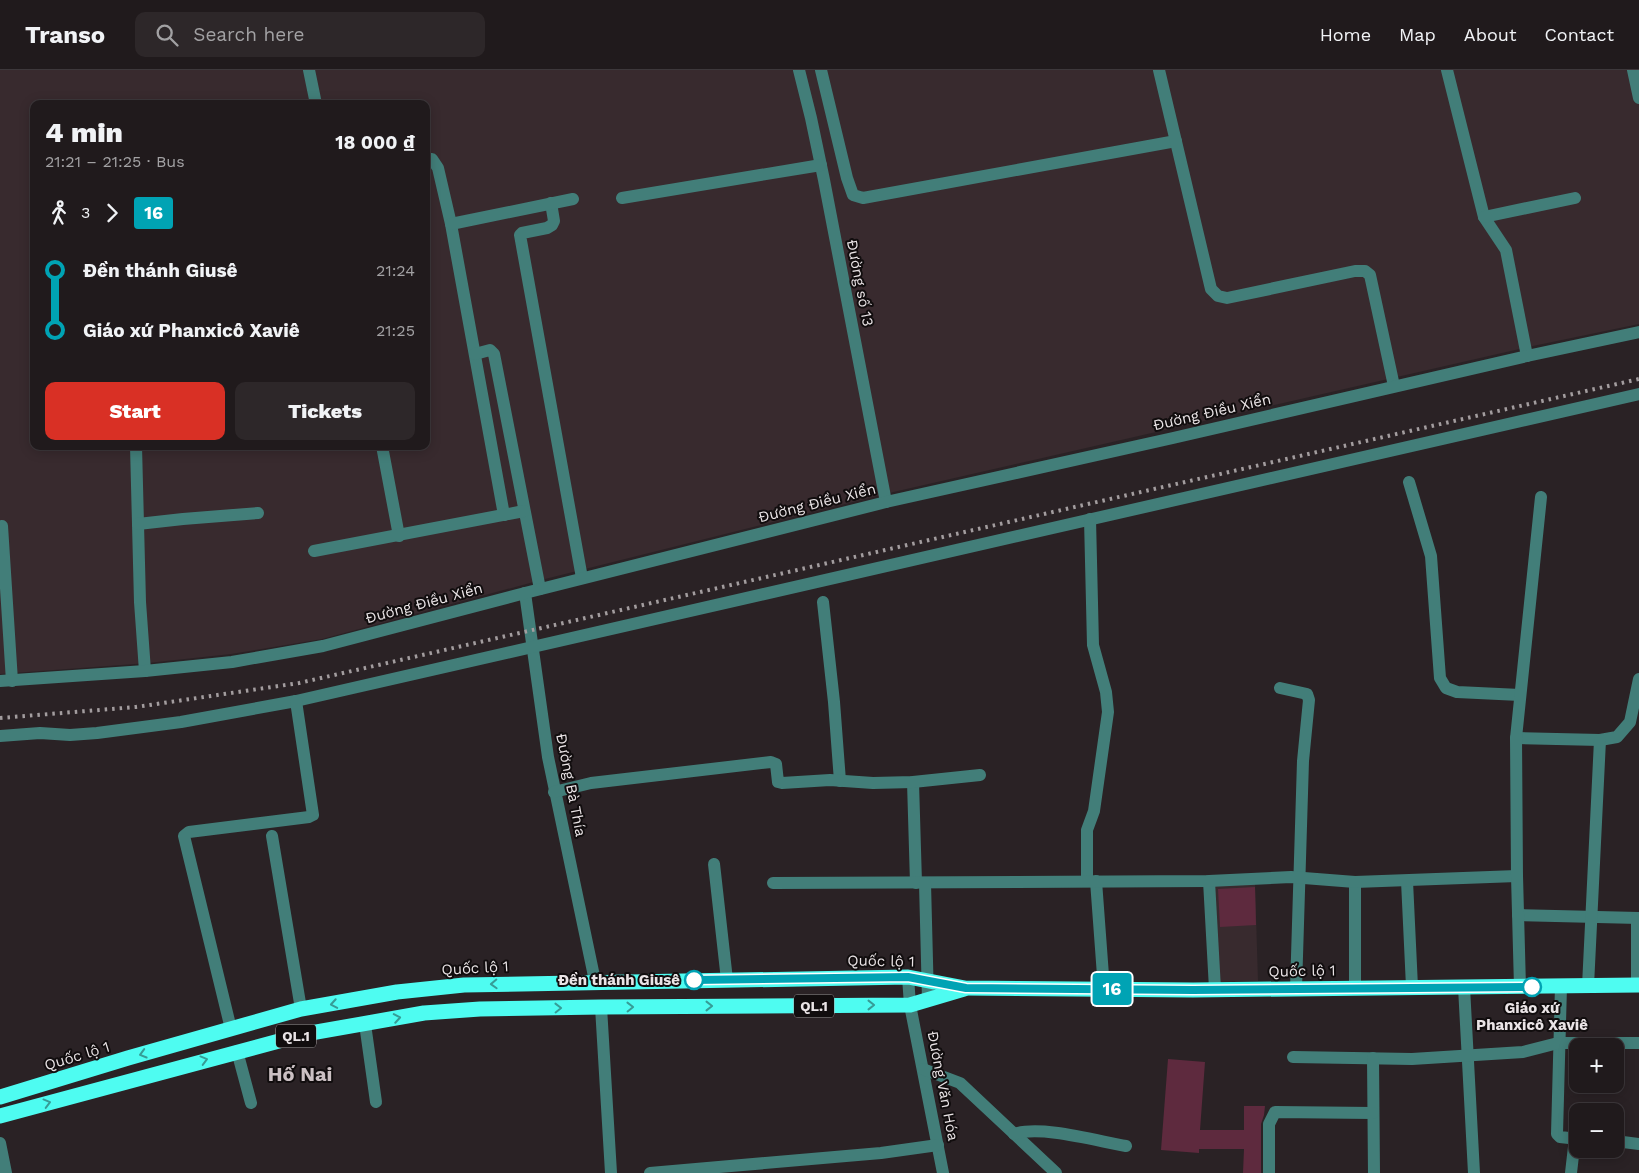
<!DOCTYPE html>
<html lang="en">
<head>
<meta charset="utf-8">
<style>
	:root { --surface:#201a1c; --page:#2d2729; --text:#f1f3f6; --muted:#a2a1a3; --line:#3d383b; --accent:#d93025 }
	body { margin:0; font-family:"Work Sans",sans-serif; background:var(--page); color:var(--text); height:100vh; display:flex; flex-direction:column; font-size:19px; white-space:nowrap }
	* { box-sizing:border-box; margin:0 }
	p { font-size:16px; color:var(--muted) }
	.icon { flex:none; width:28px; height:28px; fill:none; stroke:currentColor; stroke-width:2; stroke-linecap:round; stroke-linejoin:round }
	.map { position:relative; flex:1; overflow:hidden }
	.side { position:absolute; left:30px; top:30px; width:400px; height:350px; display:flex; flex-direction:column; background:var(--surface); border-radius:10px; box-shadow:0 2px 12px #0003,0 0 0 1px var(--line) }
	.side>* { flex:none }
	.badge { padding:0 10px; border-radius:4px; font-size:18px; line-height:32px }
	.controls { position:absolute; left:1569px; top:968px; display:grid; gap:10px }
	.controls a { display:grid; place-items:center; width:55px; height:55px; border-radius:10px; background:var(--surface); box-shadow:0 2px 12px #0003,0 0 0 1px var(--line); font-size:25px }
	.map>.badge { position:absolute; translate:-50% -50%; box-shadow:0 0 0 2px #fff }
	.legs { display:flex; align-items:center; gap:8px; height:55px; padding:0 15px; font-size:16px }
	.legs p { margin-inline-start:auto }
	.summary { display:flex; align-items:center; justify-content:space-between; height:85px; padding:0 15px }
	h1 { font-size:28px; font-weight:800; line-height:38px }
	.primary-button { display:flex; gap:10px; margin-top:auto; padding:10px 15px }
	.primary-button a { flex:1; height:58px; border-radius:10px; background:var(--accent); color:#fff; font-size:20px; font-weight:800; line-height:58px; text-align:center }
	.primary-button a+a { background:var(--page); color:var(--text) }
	ul { padding:0 15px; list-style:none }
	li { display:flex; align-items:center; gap:18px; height:60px; font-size:19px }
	li i { display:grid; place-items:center; width:8px; height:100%; margin:0 6px; background:currentColor }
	li i::after { content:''; width:12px; height:12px; margin:-6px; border:4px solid; border-radius:50%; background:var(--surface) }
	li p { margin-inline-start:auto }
	li:first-child i { background:linear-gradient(#0000 50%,currentColor 0) }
	li:last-child i { background:linear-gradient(currentColor 50%,#0000 0) }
	header { display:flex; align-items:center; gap:30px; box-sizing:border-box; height:70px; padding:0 25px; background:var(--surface); border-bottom:1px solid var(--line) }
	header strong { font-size:24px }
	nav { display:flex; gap:28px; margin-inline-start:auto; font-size:18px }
	.search { width:350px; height:45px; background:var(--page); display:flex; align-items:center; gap:12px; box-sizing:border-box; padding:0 18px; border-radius:10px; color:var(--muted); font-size:19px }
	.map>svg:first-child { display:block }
</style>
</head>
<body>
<header>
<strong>Transo</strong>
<div class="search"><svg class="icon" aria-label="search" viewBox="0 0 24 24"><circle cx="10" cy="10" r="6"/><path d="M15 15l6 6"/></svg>Search here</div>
<nav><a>Home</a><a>Map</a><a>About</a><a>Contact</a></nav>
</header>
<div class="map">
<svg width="1639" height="1103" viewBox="0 0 1639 1103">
	<rect width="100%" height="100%" fill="#2a2225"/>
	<g fill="#382a2e" fill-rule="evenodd">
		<path d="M 0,0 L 1639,0 L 1639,254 L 1528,277 L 889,423 L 541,510 L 322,569 L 231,584 L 148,593 L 0,604 ZM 34,34 L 426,34 L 426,376 L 34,376 Z"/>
		<polygon points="1255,813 1258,911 1219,912 1213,816"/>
	</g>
	<g fill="#5e2a3e">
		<polygon points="1255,817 1256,855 1220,857 1218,819"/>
		<polygon points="1168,989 1205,992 1200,1060 1244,1060 1244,1036 1265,1036 1264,1045 1261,1054 1261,1103 1243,1103 1244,1079 1199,1079 1199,1083 1161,1080"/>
	</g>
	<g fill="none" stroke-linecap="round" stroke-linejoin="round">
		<g stroke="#427e79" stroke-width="12">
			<polyline points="309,0 316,34"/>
			<polyline points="799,0 811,48 824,110 886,432"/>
			<polyline points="821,0 847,108 853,125 863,128 1176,71"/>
			<polyline points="1159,0 1211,219 1218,226 1227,228 1355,201 1365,201 1370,205 1394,316"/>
			<polyline points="1447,0 1484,147 1506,180 1527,286"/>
			<polyline points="1633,0 1639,28"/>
			<polyline points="426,89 432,89 438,98 451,154 504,445"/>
			<polyline points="622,128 821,95"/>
			<polyline points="551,133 554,151 552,155 547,158 522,163 520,165 582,508"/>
			<polyline points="1484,147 1575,128"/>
			<polyline points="451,154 573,129"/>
			<polyline points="475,284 490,280 494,284 540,519"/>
			<polyline points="136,376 140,532 145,601"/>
			<polyline points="382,376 399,466"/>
			<polyline points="1409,412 1431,486 1440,608 1446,618 1457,622 1520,625"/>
			<polyline points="138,454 183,449 258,443"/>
			<polyline points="2,456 12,611"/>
			<polyline points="314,481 524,441"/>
			<polyline points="525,523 548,687 595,911"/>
			<polyline points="823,532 834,632 840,711"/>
			<polyline points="0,611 145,601 232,592 323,576 525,523 886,432 1173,368 1527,286 1639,262"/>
			<polyline points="1280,618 1307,624 1309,630 1303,691 1296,919"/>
			<polyline points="0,666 40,663 70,665 97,663 181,652 296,631 1639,324"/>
			<polyline points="1516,668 1600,670 1617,667 1630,652 1639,609"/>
			<polyline points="913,712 916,813"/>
			<polyline points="554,722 591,713 771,692 776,694 778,712 782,713 830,710 873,713 913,712 980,705"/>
			<polyline points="272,766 301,939"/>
			<polyline points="714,794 727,910"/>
			<polyline points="1087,811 1087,760 1094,741 1108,642 1106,622 1093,575 1090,449"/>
			<polyline points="1096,811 1104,919"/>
			<polyline points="1209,811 1215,919"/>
			<polyline points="1407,811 1412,917"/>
			<polyline points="1355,812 1355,918"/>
			<polyline points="773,813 1209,811 1291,807 1355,812 1517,806"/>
			<polyline points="925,813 928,930"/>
			<polyline points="1518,845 1639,848"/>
			<polyline points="1637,848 1637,915"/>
			<polyline points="908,907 910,935 943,1103"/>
			<polyline points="1561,916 1557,1064 1560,1067 1578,1069"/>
			<polyline points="1588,916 1600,670"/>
			<polyline points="1464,917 1474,1103"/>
			<polyline points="1520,917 1517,806 1516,668 1541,427"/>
			<polyline points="601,937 611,1103"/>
			<polyline points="365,954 376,1032"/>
			<polyline points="231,959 184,766 189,762 309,747 313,745 296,631"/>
			<polyline points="237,981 251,1033"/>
			<polyline points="1293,987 1412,989 1523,982 1558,973 1639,973"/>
			<polyline points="1373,988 1374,1103"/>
			<polyline points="923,999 960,1013 1056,1103"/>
			<path d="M 1014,1064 C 1041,1055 1097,1071 1126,1076"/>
			<polyline points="1615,1071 1639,1074"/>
			<polyline points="0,1073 6,1103"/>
			<polyline points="650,1103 881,1083 938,1075"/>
			<polyline points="1269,1103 1269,1054 1275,1042 1373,1043"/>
			<polyline points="1571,1103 1575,1068"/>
		</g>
		<g stroke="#4efcf1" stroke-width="15">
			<polyline points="0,1027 128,988 301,939 397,922 464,915 908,907 965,918 1193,920 1639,915"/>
			<polyline points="0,1046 305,964 424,943 480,939 601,937 910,935 964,919"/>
		</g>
		<polyline stroke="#a39d9f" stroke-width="4" stroke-dasharray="2.5 5" stroke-linecap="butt" points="0,648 136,637 299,613 1639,309"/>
	</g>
	<defs><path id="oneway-chevron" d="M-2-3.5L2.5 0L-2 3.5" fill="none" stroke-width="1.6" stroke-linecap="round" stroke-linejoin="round" transform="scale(1.25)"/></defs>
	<g stroke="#369c96">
		<use href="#oneway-chevron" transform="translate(494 914) rotate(178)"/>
		<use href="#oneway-chevron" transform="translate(334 934) rotate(170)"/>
		<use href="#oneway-chevron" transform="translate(871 935)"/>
		<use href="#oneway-chevron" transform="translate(709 936)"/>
		<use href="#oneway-chevron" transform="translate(630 937) rotate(-1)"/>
		<use href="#oneway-chevron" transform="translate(558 938) rotate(-1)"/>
		<use href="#oneway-chevron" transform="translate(397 948) rotate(-10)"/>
		<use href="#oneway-chevron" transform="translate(143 984) rotate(164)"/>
		<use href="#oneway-chevron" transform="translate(204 990) rotate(-15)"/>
		<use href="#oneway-chevron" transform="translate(47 1033) rotate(-15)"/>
	</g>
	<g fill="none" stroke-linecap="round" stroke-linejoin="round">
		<defs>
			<polyline id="line-1" points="694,910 908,907 966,918 1193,920 1532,917"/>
		</defs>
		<use href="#line-1" stroke="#fff" stroke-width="11"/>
		<use href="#line-1" stroke="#00a3b4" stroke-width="8"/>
	</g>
	<g fill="#fff" stroke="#00a3b4" stroke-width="2.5">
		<circle cx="694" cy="910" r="9"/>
		<circle cx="1532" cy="917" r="9"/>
	</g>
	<g text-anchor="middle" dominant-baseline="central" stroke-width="4" stroke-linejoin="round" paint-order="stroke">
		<g fill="#110d0e" stroke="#a9a4a5" stroke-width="1">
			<rect x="794" y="924.5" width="40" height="23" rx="4"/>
			<rect x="276" y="954.5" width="40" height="23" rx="4"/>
		</g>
		<g font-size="14" font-weight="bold" fill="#eae4e6">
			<text x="814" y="936">QL.1</text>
			<text x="296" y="966">QL.1</text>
		</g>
		<g font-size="15" fill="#eae4e6" stroke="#110d0e">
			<text transform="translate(860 213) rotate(79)">Đường số 13</text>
			<text transform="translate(1212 342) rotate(-13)">Đường Điều Xiển</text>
			<text transform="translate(817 433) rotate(-14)">Đường Điều Xiển</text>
			<text transform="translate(424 533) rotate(-15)">Đường Điều Xiển</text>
			<text transform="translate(571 715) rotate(79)">Đường Bà Thía</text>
			<text transform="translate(881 891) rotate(1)">Quốc lộ 1</text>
			<text transform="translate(475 898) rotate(-3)">Quốc lộ 1</text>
			<text transform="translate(1302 901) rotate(-1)">Quốc lộ 1</text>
			<text transform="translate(77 986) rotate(-17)">Quốc lộ 1</text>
			<text transform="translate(943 1016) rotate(79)">Đường Văn Hóa</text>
		</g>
		<g font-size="15" font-weight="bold" fill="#eae4e6" stroke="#110d0e" text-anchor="end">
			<text x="680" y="910">Đền thánh Giusê</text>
			<text x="1532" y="938" text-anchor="middle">Giáo xứ<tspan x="1532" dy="17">Phanxicô Xaviê</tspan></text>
		</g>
		<g font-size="20" font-weight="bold" fill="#cbc0c3" stroke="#110d0e">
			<text x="300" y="1004">Hố Nai</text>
		</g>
	</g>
</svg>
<div class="controls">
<a>+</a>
<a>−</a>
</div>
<b class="badge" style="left:1112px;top:919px;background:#00a3b4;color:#fff">16</b>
<section class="side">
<div class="summary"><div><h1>4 min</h1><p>21:21 – 21:25 · Bus</p></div><b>18 000 ₫</b></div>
<div class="legs"><svg class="icon" aria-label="walk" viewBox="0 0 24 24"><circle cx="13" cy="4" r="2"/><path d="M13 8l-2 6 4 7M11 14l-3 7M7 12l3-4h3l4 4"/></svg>3<svg class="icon" aria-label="forward" viewBox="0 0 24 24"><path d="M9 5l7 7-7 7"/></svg><b class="badge" style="background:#00a3b4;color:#fff">16</b></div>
<ul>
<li><i style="color:#00a3b4"></i><b>Đền thánh Giusê</b><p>21:24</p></li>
<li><i style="color:#00a3b4"></i><b>Giáo xứ Phanxicô Xaviê</b><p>21:25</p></li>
</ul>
<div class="primary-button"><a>Start</a><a>Tickets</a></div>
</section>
</div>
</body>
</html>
